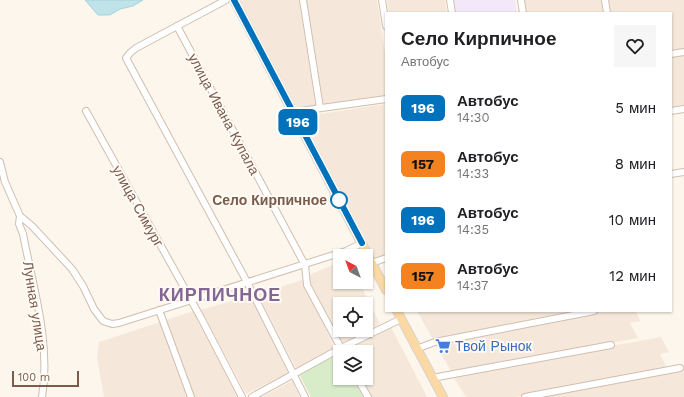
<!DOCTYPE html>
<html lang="ru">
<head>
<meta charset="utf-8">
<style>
	:root { --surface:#fff; --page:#f6f6f6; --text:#202124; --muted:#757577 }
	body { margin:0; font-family:"Work Sans",sans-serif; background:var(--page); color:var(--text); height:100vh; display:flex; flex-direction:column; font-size:15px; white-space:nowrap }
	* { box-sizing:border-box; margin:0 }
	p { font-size:13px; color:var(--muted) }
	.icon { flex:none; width:22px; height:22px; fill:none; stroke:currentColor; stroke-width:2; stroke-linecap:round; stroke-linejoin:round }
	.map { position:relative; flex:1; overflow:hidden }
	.sheet { position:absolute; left:385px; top:12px; width:287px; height:300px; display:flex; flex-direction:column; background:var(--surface); border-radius:0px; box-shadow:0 1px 3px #0004 }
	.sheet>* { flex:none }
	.badge { padding:0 8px; border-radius:6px; font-size:14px; line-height:26px }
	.needle { width:26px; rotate:319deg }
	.buttons { position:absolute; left:333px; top:249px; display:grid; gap:8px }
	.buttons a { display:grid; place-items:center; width:40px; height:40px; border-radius:0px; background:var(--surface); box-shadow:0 1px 3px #0004; font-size:20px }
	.scale { position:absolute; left:12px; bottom:10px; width:67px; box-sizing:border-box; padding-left:4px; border:2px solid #7a5c4d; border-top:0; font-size:11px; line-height:14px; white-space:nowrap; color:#7a5c4d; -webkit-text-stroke:3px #fffaf3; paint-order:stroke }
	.map>.badge { position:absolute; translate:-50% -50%; box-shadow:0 0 0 2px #fff }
	.round { display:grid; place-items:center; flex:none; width:42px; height:42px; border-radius:0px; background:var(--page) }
	.head { display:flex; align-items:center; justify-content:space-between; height:68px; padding:0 16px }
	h1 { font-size:19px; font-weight:800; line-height:30px }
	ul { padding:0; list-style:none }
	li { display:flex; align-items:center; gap:12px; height:56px; padding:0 16px }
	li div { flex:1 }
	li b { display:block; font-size:15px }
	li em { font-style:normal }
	li .badge { min-width:44px; font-weight:700; text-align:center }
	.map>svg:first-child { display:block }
</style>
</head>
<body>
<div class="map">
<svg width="684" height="397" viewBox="0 0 684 397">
	<rect width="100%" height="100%" fill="#fdf6ec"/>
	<g fill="#f5e8da" fill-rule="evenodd">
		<polygon points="237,0 299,0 316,106 295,108"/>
		<polygon points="306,0 377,0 386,60 386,95 323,105"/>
		<polygon points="387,0 445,0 447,13 389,13"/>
		<polygon points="524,0 601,0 603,13 526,13"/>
		<polygon points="608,0 684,0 684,49 671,51 671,13 610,13"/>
		<polygon points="684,55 684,105 671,107 671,57"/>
		<polygon points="386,104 386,254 373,259 299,117"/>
		<path d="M 340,262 L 340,282 L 359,282 L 380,324 L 343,343 L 307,276 ZM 340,304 L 366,304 L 366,330 L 340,330 Z"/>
		<polygon points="302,280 335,348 296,368 258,294"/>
		<polygon points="251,295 288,373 246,394 201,310"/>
		<polygon points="194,311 237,397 104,397 97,358 99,342"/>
		<polygon points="417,311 591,311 512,327 598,311 636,311 640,321 630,323 638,338 452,373"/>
		<polygon points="391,327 427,397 371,397 361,378 366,378 366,352 347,352 345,350"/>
		<polygon points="661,337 669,352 660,354 667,368 516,397 466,397 452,375"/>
		<polygon points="684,368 684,397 538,397 563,393"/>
		<polygon points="292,381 300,397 262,397"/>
	</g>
	<polygon fill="#f3e8fa" points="454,0 515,0 517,13 456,13"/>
	<polygon fill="#d8ecc9" points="340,353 340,378 353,378 363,397 311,397 299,374"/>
	<polygon fill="#bfe3e8" stroke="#a5d3da" points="85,0 143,0 133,6 120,9 110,15 98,15"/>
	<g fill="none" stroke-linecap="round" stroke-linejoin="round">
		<defs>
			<g id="minor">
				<polyline points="226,0 136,48 130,53 126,58 247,282 305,397"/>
				<polyline points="303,0 320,108"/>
				<polyline points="382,0 386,26"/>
				<polyline points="450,0 452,13"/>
				<polyline points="521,0 523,13"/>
				<polyline points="605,0 607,13"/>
				<polyline points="177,26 305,265 307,285 343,352"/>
				<polyline points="671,54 684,52"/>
				<polyline points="86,111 201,318 242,397"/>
				<polyline points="671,111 684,109"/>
				<polyline points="293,112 386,99"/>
				<polyline points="0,162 5,182 20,216 32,226 72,269 83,286 94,309 103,321 112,324 119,323 346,251 362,243"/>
				<polyline points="671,174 684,172"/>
				<path d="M 20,216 L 19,224 L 23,234 C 33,287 51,343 42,397"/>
				<polyline points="372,263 386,258"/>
				<polyline points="159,310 191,397"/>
				<polyline points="416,349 435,342 594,311"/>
				<polyline points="357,378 368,397"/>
				<polyline points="432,378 611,345"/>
				<polyline points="252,397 341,348 401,319"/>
				<polyline points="525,397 680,368"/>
			</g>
			<g id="major">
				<polyline points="234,0 386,290"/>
				<polyline points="397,311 443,397"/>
			</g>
		</defs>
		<use href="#minor" stroke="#d1beb0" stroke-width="8"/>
		<use href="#major" stroke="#dad1cd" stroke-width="10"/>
		<use href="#minor" stroke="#fff" stroke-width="6"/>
		<use href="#major" stroke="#fbd9a5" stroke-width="8"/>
	</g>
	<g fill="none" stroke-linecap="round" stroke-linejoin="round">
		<defs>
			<polyline id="line" points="234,0 362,243"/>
		</defs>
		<use href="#line" stroke="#fff" stroke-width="9"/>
		<use href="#line" stroke="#0072bc" stroke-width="6"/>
	</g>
	<defs>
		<symbol id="supermarket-bare" viewBox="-9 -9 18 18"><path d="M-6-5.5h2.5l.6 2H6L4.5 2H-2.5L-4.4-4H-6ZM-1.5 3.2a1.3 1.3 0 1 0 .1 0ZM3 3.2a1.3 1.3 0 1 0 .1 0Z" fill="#3f7fe0" stroke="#fffaf3" stroke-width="2.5" paint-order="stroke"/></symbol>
	</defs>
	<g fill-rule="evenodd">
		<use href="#supermarket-bare" x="432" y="335" width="22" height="22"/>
	</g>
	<circle fill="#fff" stroke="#0072bc" stroke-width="2" cx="339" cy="200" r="8"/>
	<g text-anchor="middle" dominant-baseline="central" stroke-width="4" stroke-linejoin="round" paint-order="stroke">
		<g font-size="14" fill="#7a5c4d" stroke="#fffaf3">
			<text transform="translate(224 114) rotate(62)">улица Ивана Купала</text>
			<text transform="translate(138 206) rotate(61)">улица Симург</text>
			<text transform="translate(35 306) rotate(81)">Лунная улица</text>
		</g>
		<g font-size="14" font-weight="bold" fill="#7a5c4d" stroke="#fffaf3" text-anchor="end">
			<text x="327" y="200">Село Кирпичное</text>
		</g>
		<g font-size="14" fill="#366cbe" stroke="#fffaf3" text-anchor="start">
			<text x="455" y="346">Твой Рынок</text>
		</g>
		<g font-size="18" font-weight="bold" letter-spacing="1" fill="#846695" stroke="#fffaf3">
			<text x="220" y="294">КИРПИЧНОЕ</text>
		</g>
	</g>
</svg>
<div class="buttons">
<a><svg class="needle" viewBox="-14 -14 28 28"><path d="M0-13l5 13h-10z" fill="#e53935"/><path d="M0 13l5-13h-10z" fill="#757577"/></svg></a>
<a><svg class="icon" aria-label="locate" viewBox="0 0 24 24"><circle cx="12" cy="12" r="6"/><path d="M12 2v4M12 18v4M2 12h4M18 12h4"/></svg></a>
<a><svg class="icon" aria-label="layers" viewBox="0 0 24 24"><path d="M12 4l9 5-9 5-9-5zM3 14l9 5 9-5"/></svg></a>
</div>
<div class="scale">100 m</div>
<b class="badge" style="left:298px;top:122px;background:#0072bc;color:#fff">196</b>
<section class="sheet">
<div class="head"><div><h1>Село Кирпичное</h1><p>Автобус</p></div><a class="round"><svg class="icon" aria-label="heart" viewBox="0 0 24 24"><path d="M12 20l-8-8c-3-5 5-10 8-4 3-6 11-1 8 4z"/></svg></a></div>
<ul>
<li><span class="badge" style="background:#0072bc;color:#fff">196</span><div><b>Автобус</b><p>14:30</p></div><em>5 мин</em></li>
<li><span class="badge" style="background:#f58220;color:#111">157</span><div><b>Автобус</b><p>14:33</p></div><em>8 мин</em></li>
<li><span class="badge" style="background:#0072bc;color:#fff">196</span><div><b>Автобус</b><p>14:35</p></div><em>10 мин</em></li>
<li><span class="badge" style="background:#f58220;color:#111">157</span><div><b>Автобус</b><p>14:37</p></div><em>12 мин</em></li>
</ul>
</section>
</div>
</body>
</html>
